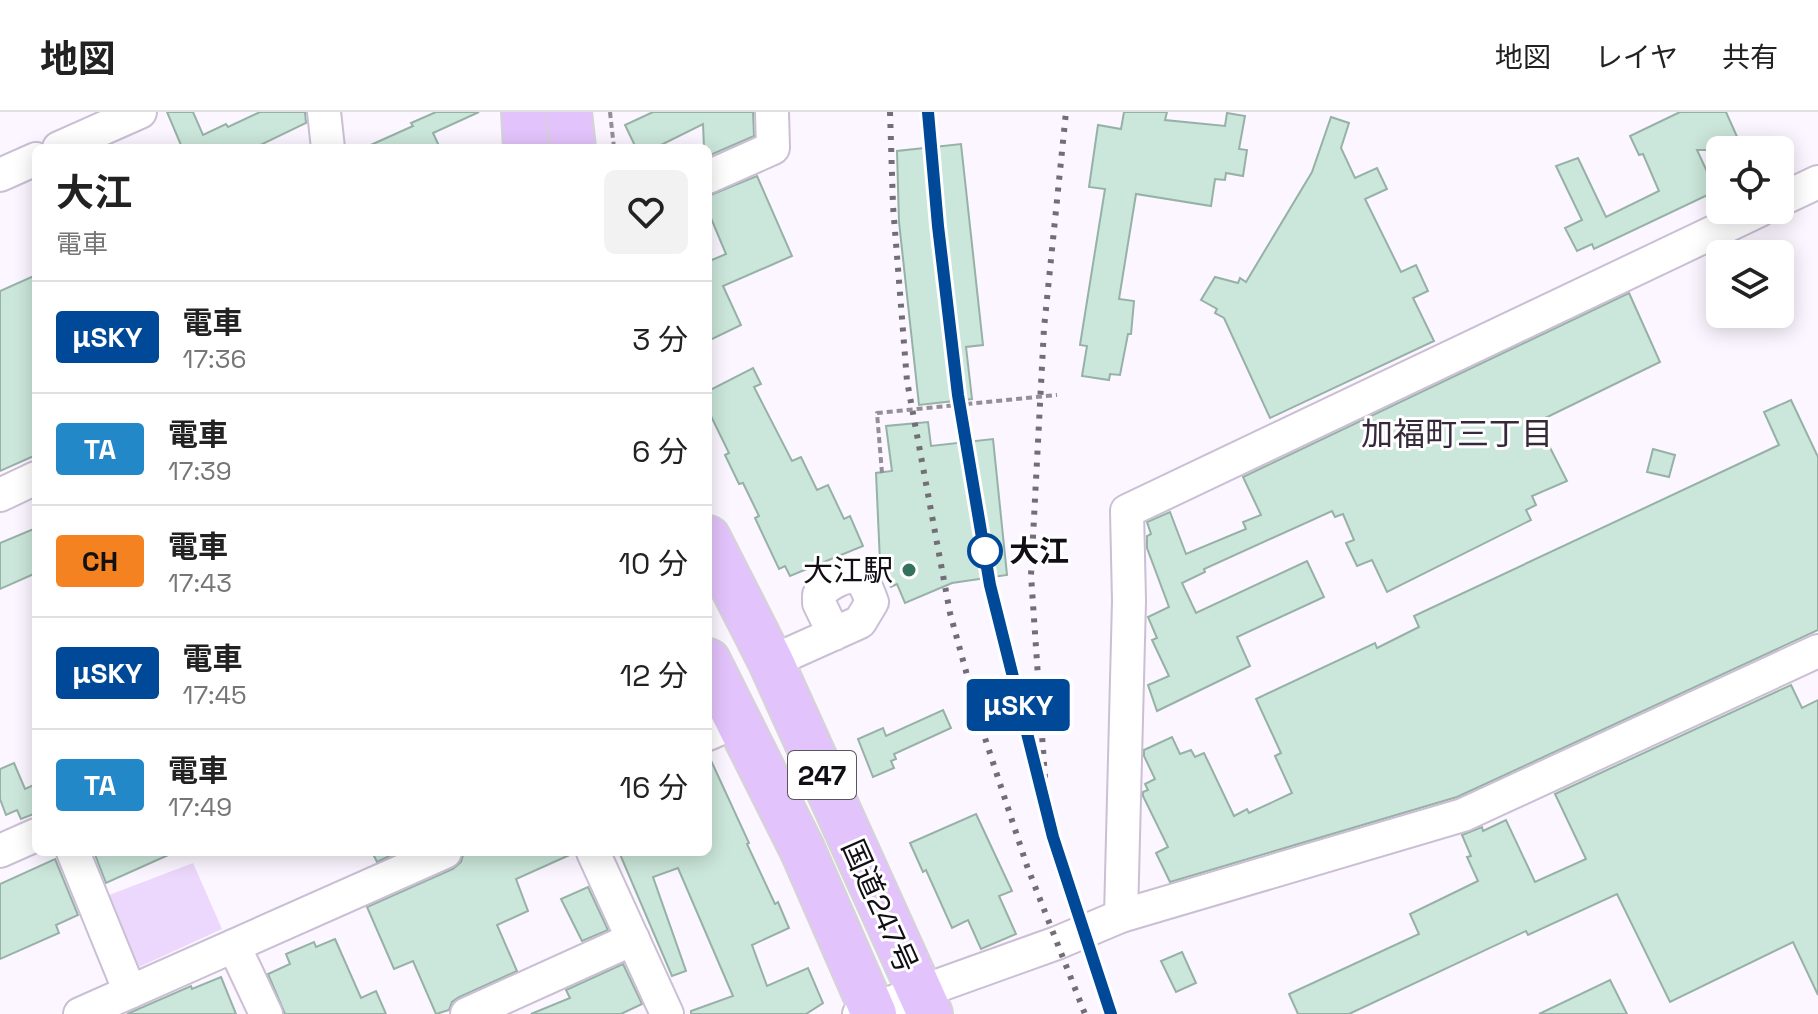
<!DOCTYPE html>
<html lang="ja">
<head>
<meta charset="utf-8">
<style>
	:root { --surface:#fff; --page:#f2f2f2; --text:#222; --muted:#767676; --line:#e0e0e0 }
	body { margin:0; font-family:"Space Grotesk","Noto Sans JP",sans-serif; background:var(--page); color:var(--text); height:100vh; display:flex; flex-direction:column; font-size:30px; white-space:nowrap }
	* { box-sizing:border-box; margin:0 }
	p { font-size:26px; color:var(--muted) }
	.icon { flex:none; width:44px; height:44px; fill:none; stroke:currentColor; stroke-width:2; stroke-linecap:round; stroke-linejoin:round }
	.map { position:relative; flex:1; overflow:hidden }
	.panel { position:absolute; left:32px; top:32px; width:680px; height:712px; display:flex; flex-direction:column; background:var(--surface); border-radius:12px; box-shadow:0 4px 20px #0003 }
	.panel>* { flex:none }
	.badge { padding:0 16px; border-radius:6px; font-size:28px; line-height:52px }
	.tools { position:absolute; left:1706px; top:24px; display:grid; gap:16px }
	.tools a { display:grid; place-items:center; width:88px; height:88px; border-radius:12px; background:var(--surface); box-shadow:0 4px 20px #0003; font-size:40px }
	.map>.badge { position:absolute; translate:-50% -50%; box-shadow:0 0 0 4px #fff }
	.round { display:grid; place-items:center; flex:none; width:84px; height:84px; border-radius:12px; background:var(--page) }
	.summary { display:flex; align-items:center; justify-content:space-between; height:136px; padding:0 24px }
	h1 { font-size:38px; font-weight:700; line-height:60px }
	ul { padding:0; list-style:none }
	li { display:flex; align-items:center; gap:24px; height:112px; padding:0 24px; border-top:2px solid var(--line) }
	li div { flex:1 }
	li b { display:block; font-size:30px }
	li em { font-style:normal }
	li .badge { min-width:88px; font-weight:700; text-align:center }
	header { display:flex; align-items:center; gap:48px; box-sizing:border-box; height:112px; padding:0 40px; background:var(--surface); border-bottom:2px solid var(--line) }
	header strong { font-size:38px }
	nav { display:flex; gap:44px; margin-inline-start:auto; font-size:28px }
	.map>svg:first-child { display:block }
</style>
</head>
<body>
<header>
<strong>地図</strong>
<nav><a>地図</a><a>レイヤ</a><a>共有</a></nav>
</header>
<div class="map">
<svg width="1818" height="902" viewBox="0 0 1818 902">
	<rect width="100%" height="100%" fill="#fbf6ff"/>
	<polygon fill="#ecd8fc" points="193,751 222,817 126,861 96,788"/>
	<g fill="#cbe6db" stroke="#97b1a6" stroke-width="2">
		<polygon points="167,0 193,0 203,23 226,12 228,15 260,0 305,0 306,11 254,36 174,36 181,33"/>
		<polygon points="436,0 479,0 433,21 440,36 364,36 413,14 411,11"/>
		<polygon points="653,0 753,0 754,24 708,44 708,36 704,36 703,12 655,36 636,36 625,13"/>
		<polygon points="1124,0 1167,0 1165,8 1225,14 1227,1 1245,4 1239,37 1247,38 1243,64 1226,61 1225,68 1215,67 1211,94 1136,82 1119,187 1134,189 1131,222 1128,222 1120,263 1110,262 1109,268 1082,264 1087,234 1080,233 1105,77 1089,75 1098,13 1121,17"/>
		<polygon points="1680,0 1726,0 1743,38 1697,38 1716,79 1594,137 1592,132 1577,139 1565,116 1582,108 1556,54 1578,46 1606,105 1659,79 1643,42 1639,43 1630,24"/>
		<polygon points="1331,5 1349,11 1341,36 1355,66 1377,56 1387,77 1365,87 1401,160 1416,153 1428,179 1413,186 1434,229 1270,306 1224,206 1215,201 1217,197 1201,188 1215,165 1238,171 1240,166 1246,170 1312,60"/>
		<polygon points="961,32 983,233 966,235 972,287 919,293 899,110 897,39"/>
		<polygon points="757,64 792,144 723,174 741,213 708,229 708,141 712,148 726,142 708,99 708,84"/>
		<polygon points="36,163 36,343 0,359 0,179"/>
		<polygon points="1629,181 1660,250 1537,310 1567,369 1532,384 1536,393 1526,398 1531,408 1387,480 1372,448 1357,454 1346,431 1354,428 1343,402 1335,405 1332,399 1204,457 1205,460 1182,471 1196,501 1307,449 1324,485 1237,525 1250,554 1157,599 1148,573 1169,564 1152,528 1157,526 1148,505 1169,495 1147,436 1147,424 1151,422 1147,410 1170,400 1186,442 1246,417 1243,410 1261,403 1243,365"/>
		<polygon points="753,256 761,272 754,275 792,349 801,345 817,378 828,373 844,407 850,404 863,434 790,464 785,454 779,457 755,406 759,404 743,371 739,372 725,343 729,341 708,298 708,279"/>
		<polygon points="1791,288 1818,345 1818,518 1457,685 1170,770 1156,741 1168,735 1143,684 1143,680 1148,678 1145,672 1155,667 1144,644 1144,638 1172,625 1180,642 1191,638 1195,645 1204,641 1234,704 1247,697 1249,701 1292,681 1275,644 1281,641 1256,587 1375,531 1377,536 1419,515 1414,504 1779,333 1764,300"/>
		<polygon points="928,310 931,334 993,327 1007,463 952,471 905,491 897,472 891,475 880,450 876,361 892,359 886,314"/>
		<polygon points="1653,337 1675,343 1669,365 1647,360"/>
		<polygon points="36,416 36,461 0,477 0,431"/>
		<polygon points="1791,573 1802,596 1818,588 1818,883 1793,830 1670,890 1617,782 1528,823 1526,819 1349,902 1298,902 1289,882 1419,822 1410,802 1478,769 1467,745 1471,744 1462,723 1482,715 1483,719 1506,708 1535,770 1586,747 1555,682"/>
		<polygon points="943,598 951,616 894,642 896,647 891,649 894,656 873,665 858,627 883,616 886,624"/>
		<polygon points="708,642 749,731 747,732 775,792 778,790 789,816 752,833 767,874 808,856 823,891 806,902 691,902 691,899 733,884 678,756 653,765 686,859 672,864 619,740 708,740"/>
		<polygon points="14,651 25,677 36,672 36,701 21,707 17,698 6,703 0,687 0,657"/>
		<polygon points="976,702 1012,779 999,784 1016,822 981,837 968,808 952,816 926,758 923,760 910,731"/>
		<polygon points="94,740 175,740 106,771"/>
		<polygon points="372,740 398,740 377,750"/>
		<polygon points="464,740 574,741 516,767 528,799 497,813 517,859 459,885 452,890 449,898 436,902 413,849 394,857 367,795 453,757 461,750"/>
		<polygon points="55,747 78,803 56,813 59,821 0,847 0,772"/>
		<polygon points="588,775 608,818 582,829 561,787"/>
		<polygon points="335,827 361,886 376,879 386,902 285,902 268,862 290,852 286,842 314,830 316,835"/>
		<polygon points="1182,840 1196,871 1176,880 1161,849"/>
		<polygon points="623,852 642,892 621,902 531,902 570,886 566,878"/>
		<polygon points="221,865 236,902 127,902 191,874 192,877"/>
		<polygon points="1610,868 1627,902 1539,902"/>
	</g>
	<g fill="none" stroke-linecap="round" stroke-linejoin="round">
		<defs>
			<g id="minor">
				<polyline points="324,0 328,36"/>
				<polyline points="59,36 140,0"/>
				<polyline points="0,63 36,47"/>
				<polyline points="708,65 773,36 772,0"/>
				<polyline points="1780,88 1818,70"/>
				<polyline points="0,383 36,366"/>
				<path d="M 771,550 L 860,510 L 872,490 C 869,483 866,471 859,467 C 847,460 826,473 819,483 L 819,491 L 834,522"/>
				<polyline points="708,622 737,609"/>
				<polyline points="0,739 36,723"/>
				<polyline points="73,740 130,880"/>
				<polyline points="593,740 667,902"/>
				<polyline points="1121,804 1463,703 1818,539"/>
				<polyline points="234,834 266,902"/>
				<polyline points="80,902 445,740"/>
				<polyline points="467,902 633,827"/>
				<polyline points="859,902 1057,831 1121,804 1129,489 1127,399 1760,98"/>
			</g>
			<g id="highway">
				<polyline points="524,0 526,36"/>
				<polyline points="569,0 573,36"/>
				<polyline points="708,426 771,550 930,902"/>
				<polyline points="708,549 802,737 874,902"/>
			</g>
		</defs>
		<use href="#minor" stroke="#cbbfd4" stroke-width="36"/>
		<use href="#highway" stroke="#d4d4d5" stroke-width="48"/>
		<polyline stroke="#948f97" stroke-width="4" stroke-dasharray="6 4" stroke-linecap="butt" points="610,0 614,36"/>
		<use href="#minor" stroke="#fff" stroke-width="32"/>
		<use href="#highway" stroke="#e3c3fc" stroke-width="44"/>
		<g stroke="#726e75" stroke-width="6" stroke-dasharray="4 8" stroke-linecap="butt">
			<polyline points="890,0 893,94 907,269 950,501 981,614 1027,754 1085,902"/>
			<polyline points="928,0 938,114 958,283 990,473 1053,725 1111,902"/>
			<polyline points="1045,666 1031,463 1044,216 1066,0"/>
		</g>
		<polyline stroke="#948f97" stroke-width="4" stroke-dasharray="6 4" stroke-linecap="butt" points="882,361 877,301 1057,283"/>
	</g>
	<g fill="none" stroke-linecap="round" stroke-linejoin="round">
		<defs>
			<polyline id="line" points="928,0 938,114 958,283 990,473 1053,725 1111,902"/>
		</defs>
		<use href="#line" stroke="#fff" stroke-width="18"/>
		<use href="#line" stroke="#004898" stroke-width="12"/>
	</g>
	<circle fill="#fff" stroke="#004898" stroke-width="4" cx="985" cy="439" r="16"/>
	<circle fill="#35725e" stroke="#fff" stroke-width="3" cx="909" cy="458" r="8"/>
	<g text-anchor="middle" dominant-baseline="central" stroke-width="6" stroke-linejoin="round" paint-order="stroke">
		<rect fill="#fff" stroke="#59565b" stroke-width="2" x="788" y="639" width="68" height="48" rx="6"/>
		<g font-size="28" font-weight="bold" fill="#120e15">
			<text x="822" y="663">247</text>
		</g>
		<g font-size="30" font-weight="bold" fill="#120e15" stroke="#fff" text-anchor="start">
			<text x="1009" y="439">大江</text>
		</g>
		<g font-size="30" fill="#120e15" stroke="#fff" text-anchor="end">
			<text x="893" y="458">大江駅</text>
		</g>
		<g font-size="30" fill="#120e15" stroke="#fff">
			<text transform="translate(880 794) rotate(66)">国道247号</text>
		</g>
		<g font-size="32" fill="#342a3b" stroke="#fff">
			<text x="1457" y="322">加福町三丁目</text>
		</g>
	</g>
</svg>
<div class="tools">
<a><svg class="icon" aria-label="locate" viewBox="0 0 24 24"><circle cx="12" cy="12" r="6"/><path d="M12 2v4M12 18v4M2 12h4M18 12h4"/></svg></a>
<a><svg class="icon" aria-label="layers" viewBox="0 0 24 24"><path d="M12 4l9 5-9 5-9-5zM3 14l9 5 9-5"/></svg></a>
</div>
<b class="badge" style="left:1018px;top:593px;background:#004898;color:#fff">μSKY</b>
<section class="panel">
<div class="summary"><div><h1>大江</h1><p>電車</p></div><a class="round"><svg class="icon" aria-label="heart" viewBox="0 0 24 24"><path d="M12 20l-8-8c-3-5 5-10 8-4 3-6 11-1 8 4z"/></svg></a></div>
<ul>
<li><span class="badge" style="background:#004898;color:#fff">μSKY</span><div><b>電車</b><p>17:36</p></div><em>3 分</em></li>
<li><span class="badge" style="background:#2388c8;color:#fff">TA</span><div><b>電車</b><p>17:39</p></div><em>6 分</em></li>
<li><span class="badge" style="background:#f58220;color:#111">CH</span><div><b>電車</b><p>17:43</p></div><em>10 分</em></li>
<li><span class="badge" style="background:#004898;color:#fff">μSKY</span><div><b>電車</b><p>17:45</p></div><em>12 分</em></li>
<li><span class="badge" style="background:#2388c8;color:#fff">TA</span><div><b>電車</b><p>17:49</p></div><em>16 分</em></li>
</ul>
</section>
</div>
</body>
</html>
